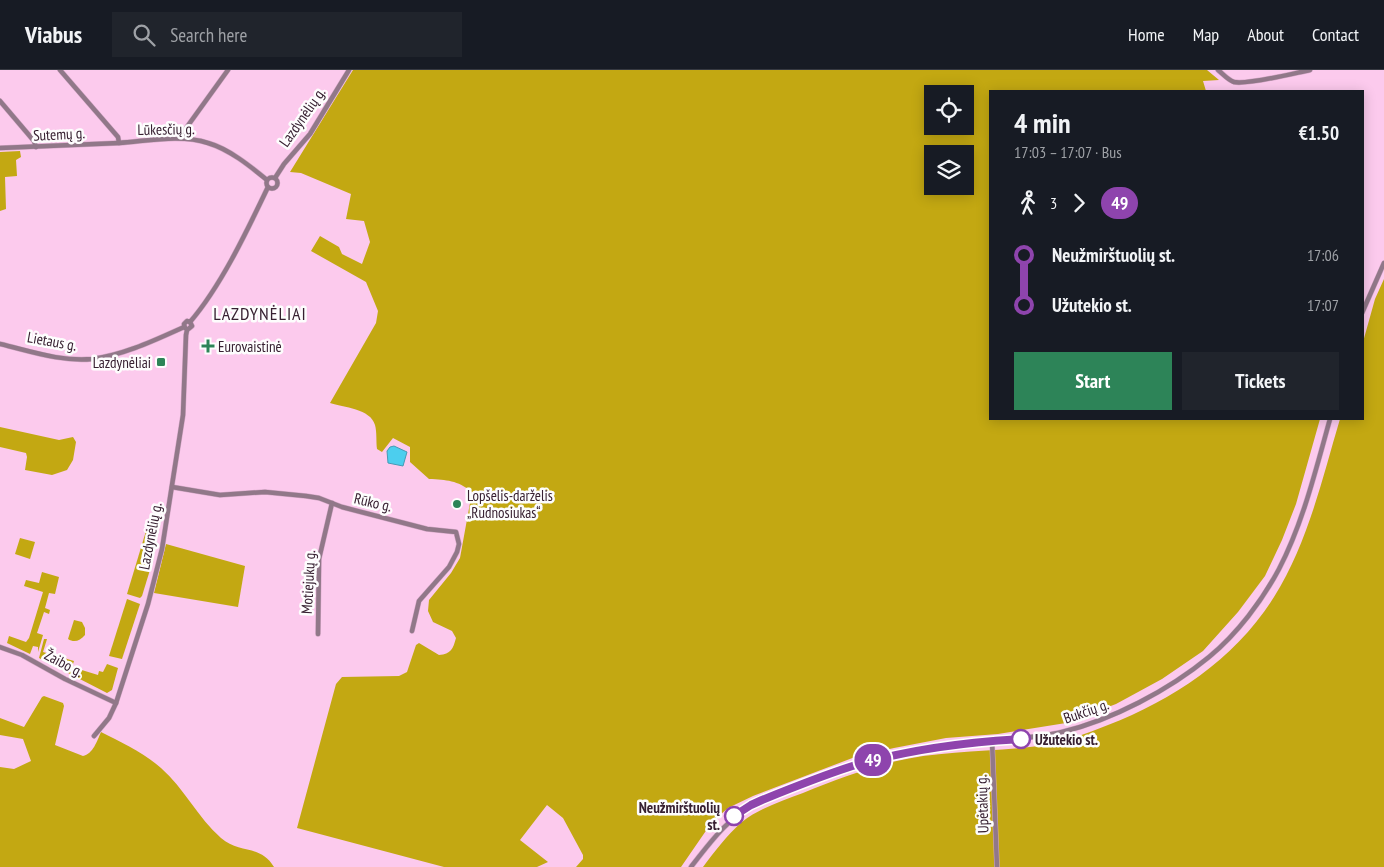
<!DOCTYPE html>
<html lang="en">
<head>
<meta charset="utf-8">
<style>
	:root { --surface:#171b24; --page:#20242c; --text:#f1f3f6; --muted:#9ea1a6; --line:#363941; --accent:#2d8458 }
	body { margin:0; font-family:"PT Sans Narrow",sans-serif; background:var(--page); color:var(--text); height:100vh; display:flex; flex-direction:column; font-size:19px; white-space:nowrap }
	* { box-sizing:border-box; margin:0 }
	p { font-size:16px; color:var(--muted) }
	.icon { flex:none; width:28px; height:28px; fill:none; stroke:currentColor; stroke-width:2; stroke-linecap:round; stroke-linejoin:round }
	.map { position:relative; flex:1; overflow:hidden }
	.side { position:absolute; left:989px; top:20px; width:375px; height:330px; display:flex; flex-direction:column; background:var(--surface); border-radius:0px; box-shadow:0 2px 12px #0003 }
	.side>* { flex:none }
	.badge { padding:0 10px; border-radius:16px; font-size:18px; line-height:32px }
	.controls { position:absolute; left:924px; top:15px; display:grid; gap:10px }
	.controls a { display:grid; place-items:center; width:50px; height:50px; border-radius:0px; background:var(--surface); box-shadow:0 2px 12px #0003; font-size:25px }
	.map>.badge { position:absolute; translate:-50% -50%; box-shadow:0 0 0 2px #fff }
	.legs { display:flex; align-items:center; gap:8px; height:55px; padding:0 25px; font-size:16px }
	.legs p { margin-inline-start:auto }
	.summary { display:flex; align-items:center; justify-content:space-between; height:85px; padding:0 25px }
	h1 { font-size:28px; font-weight:700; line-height:38px }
	.primary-button { display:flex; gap:10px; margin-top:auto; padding:10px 25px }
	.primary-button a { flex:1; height:58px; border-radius:0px; background:var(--accent); color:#fff; font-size:20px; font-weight:700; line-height:58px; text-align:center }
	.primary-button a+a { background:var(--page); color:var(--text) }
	ul { padding:0 25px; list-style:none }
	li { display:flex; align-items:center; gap:18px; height:50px; font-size:19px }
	li i { display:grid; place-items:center; width:8px; height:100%; margin:0 6px; background:currentColor }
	li i::after { content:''; width:12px; height:12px; margin:-6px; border:4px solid; border-radius:50%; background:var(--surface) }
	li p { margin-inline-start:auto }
	li:first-child i { background:linear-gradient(#0000 50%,currentColor 0) }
	li:last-child i { background:linear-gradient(currentColor 50%,#0000 0) }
	header { display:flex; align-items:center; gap:30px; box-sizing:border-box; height:70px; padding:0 25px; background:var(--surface); border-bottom:1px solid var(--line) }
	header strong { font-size:24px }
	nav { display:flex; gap:28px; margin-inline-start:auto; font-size:18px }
	.search { width:350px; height:45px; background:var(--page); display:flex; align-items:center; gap:12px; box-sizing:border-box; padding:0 18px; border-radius:0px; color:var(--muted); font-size:19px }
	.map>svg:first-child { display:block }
</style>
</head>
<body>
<header>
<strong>Viabus</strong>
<div class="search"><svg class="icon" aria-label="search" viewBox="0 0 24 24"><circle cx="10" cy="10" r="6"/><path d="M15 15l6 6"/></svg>Search here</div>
<nav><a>Home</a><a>Map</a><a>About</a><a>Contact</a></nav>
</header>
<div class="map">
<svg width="1384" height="797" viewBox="0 0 1384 797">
	<rect width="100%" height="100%" fill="#fccaed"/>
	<g fill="#c3a812" fill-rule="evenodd">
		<path d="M 353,0 L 1207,0 L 1219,10 L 1203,11 L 1206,21 L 990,21 L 990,349 L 1320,349 L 1296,434 L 1282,470 L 1265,506 L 1238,542 L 1203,581 L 1162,609 L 1116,634 L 1066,653 L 998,664 L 946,668 L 894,678 L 855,687 L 753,726 L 728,738 L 712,752 L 681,797 L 576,797 L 583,789 L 583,785 L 563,748 L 547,735 L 520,770 L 548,792 L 537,797 L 444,797 L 297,758 L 336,614 L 342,607 L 399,606 L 407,602 L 416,575 L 419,573 L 439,585 C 451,584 453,579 456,568 L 452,561 L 433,552 L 428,541 L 429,530 L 451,503 L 460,488 L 472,422 C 457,410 447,410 429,409 L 410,392 L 410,377 L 393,368 L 382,382 L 377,379 C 376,372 377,362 375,355 C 371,339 343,337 330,333 L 376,253 L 378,241 L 366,212 L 311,181 L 320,166 L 339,177 L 342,184 L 362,194 L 370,172 L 364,151 L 346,149 L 351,124 L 301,103 L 290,102 ZM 932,24 L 965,24 L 965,56 L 932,56 ZM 932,84 L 965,84 L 965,116 L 932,116 Z"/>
		<polygon points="20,81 21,87 16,90 17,106 5,107 6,139 0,141 0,82"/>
		<path d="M 1384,209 L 1384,797 L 703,797 C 715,781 727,765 742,752 C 760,738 782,731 803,723 C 832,711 862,700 892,692 C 940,680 991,682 1039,676 C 1063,672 1086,664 1108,655 C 1174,629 1235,589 1274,527 C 1308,473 1322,409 1340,349 L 1362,349 L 1363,272 L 1375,229 Z"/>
		<polygon points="0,357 59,370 73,367 76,372 73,390 67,400 52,405 25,400 27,387 26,383 0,377"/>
		<polygon points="159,454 153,490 142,526 140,528 127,524 146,461"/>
		<polygon points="20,468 35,472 30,489 15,484"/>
		<polygon points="166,474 245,496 238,537 154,523"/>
		<polygon points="42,502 59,507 55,524 49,523 45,538 50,540 49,544 44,542 37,563 43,565 38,582 38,577 33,576 30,584 7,573 9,566 26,572 29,568 43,522 24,516 26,510 39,513"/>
		<polygon points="127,529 140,534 122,589 109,586"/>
		<path d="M 74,550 L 82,552 L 85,558 L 85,565 C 80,571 74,573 68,569 Z"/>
		<polygon points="44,569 47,569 43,582 74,591 72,597 98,605 99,601 103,602 107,594 118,598 112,620 107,623 39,588"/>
		<path d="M 44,626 L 63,633 L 64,636 L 55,675 L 83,686 C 93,684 97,671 101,662 C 121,672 144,683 161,698 C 184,718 198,748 221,768 C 239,784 260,774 274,797 L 0,797 L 0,697 L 14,699 L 31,691 L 23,669 L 0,665 L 0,648 L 24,657 L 42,627 Z"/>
	</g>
	<polygon fill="#4cceee" stroke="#469ab5" points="394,376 407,382 403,396 388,393 387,381 390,377"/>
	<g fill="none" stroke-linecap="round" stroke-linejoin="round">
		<defs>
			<g id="minor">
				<path d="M 60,0 L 118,67 L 119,73 C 148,71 181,64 208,73 C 229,79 250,96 267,110"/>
				<path d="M 1218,0 C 1223,4 1228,10 1234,12 C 1248,15 1295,3 1310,0"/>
				<polyline points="0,31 34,71 36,77"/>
				<polyline points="183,68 184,61 228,0"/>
				<polyline points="0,78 119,73"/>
				<circle cx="272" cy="113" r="5.5"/>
				<polyline points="275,108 284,94 310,64 349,0"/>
				<polyline points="1362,243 1384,193"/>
				<path d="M 185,258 L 184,254 L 187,251 L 190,252 C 221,216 247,161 268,117"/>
				<path d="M 0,274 C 30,281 61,292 92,289 C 124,285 155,270 184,257"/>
				<polyline points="172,417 220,425 265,422 306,426 319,428 342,437 427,459 456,462 459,474 457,482 449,497 419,531 412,561"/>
				<polyline points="318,564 319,489 332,433"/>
				<polyline points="0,577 22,585 65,609 116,633"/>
				<polyline points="94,666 109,648 116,633 148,534 162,479 183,345 186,265 187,260 192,256 190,252"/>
				<polyline points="992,670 997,797"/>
				<path d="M 691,797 C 711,771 731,744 762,730 C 815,709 868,689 924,679 C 946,675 969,673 991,671 C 1015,668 1039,668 1062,662 C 1112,650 1169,620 1209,587 C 1237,564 1262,531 1279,499 C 1303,453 1316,399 1330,349"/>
			</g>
		</defs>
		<use href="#minor" stroke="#d5a8c7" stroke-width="5.5"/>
		<use href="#minor" stroke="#917889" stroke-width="4.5"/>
	</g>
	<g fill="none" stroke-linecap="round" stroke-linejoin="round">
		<defs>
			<path id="line-1" d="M 734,746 L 751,735 L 762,730 C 794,717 826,704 859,694 C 912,679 967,672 1021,669"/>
		</defs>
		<use href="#line-1" stroke="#fff" stroke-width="11"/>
		<use href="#line-1" stroke="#8e44ad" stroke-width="8"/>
	</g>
	<g fill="#2d8458" stroke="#fdfdfd" stroke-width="2">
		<path d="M205.5 268.5h5v5h5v5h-5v5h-5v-5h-5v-5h5z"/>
		<rect x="156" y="287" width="10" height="10" rx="2.5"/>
		<circle cx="457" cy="434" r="5"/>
	</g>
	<g fill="#fff" stroke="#8e44ad" stroke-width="2.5">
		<circle cx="1021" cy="669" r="9"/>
		<circle cx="734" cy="746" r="9"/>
	</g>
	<g text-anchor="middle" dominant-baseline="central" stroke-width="5" stroke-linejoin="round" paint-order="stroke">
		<g font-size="15" fill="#372031" stroke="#fdfdfd">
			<text transform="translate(302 47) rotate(-55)">Lazdynėlių g.</text>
			<text transform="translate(166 59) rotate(-1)">Lūkesčių g.</text>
			<text transform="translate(59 64) rotate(-3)">Sutemų g.</text>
			<text transform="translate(52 271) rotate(10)">Lietaus g.</text>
			<text transform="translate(373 432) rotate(13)">Rūko g.</text>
			<text transform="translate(150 466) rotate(-79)">Lazdynėlių g.</text>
			<text transform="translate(308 512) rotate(-87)">Motiejukų g.</text>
			<text transform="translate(64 593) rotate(28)">Žaibo g.</text>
			<text transform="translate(1086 641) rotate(-19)">Bukčių g.</text>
			<text transform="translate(982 734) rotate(-92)">Upėtakių g.</text>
		</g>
		<g font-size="15" fill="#372031" stroke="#fdfdfd" text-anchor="start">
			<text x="218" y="276">Eurovaistinė</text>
			<text x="151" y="292" text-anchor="end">Lazdynėliai</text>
			<text x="467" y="425">Lopšelis-darželis<tspan x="467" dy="17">„Rudnosiukas“</tspan></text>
		</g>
		<g font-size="15" font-weight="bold" fill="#372031" stroke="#fdfdfd" text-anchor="start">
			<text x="1035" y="669">Užutekio st.</text>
			<text x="720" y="737" text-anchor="end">Neužmirštuolių<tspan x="720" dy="17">st.</tspan></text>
		</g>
		<g font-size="18" letter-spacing="1" fill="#372031" stroke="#fdfdfd">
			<text x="260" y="243">LAZDYNĖLIAI</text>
		</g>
	</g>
</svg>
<div class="controls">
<a><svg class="icon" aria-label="locate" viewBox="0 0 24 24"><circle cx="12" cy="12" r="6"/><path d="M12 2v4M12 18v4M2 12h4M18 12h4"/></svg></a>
<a><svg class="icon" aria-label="layers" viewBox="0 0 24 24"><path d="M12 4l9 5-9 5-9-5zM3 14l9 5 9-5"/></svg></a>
</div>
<b class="badge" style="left:873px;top:690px;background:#8e44ad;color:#fff">49</b>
<section class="side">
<div class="summary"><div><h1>4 min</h1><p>17:03 – 17:07 · Bus</p></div><b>€1.50</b></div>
<div class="legs"><svg class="icon" aria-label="walk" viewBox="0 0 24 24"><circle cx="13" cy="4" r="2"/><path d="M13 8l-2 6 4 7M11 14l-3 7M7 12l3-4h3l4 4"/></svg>3<svg class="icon" aria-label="forward" viewBox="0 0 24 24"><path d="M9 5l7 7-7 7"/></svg><b class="badge" style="background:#8e44ad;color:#fff">49</b></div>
<ul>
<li><i style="color:#8e44ad"></i><b>Neužmirštuolių st.</b><p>17:06</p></li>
<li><i style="color:#8e44ad"></i><b>Užutekio st.</b><p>17:07</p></li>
</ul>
<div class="primary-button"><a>Start</a><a>Tickets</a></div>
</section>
</div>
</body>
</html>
